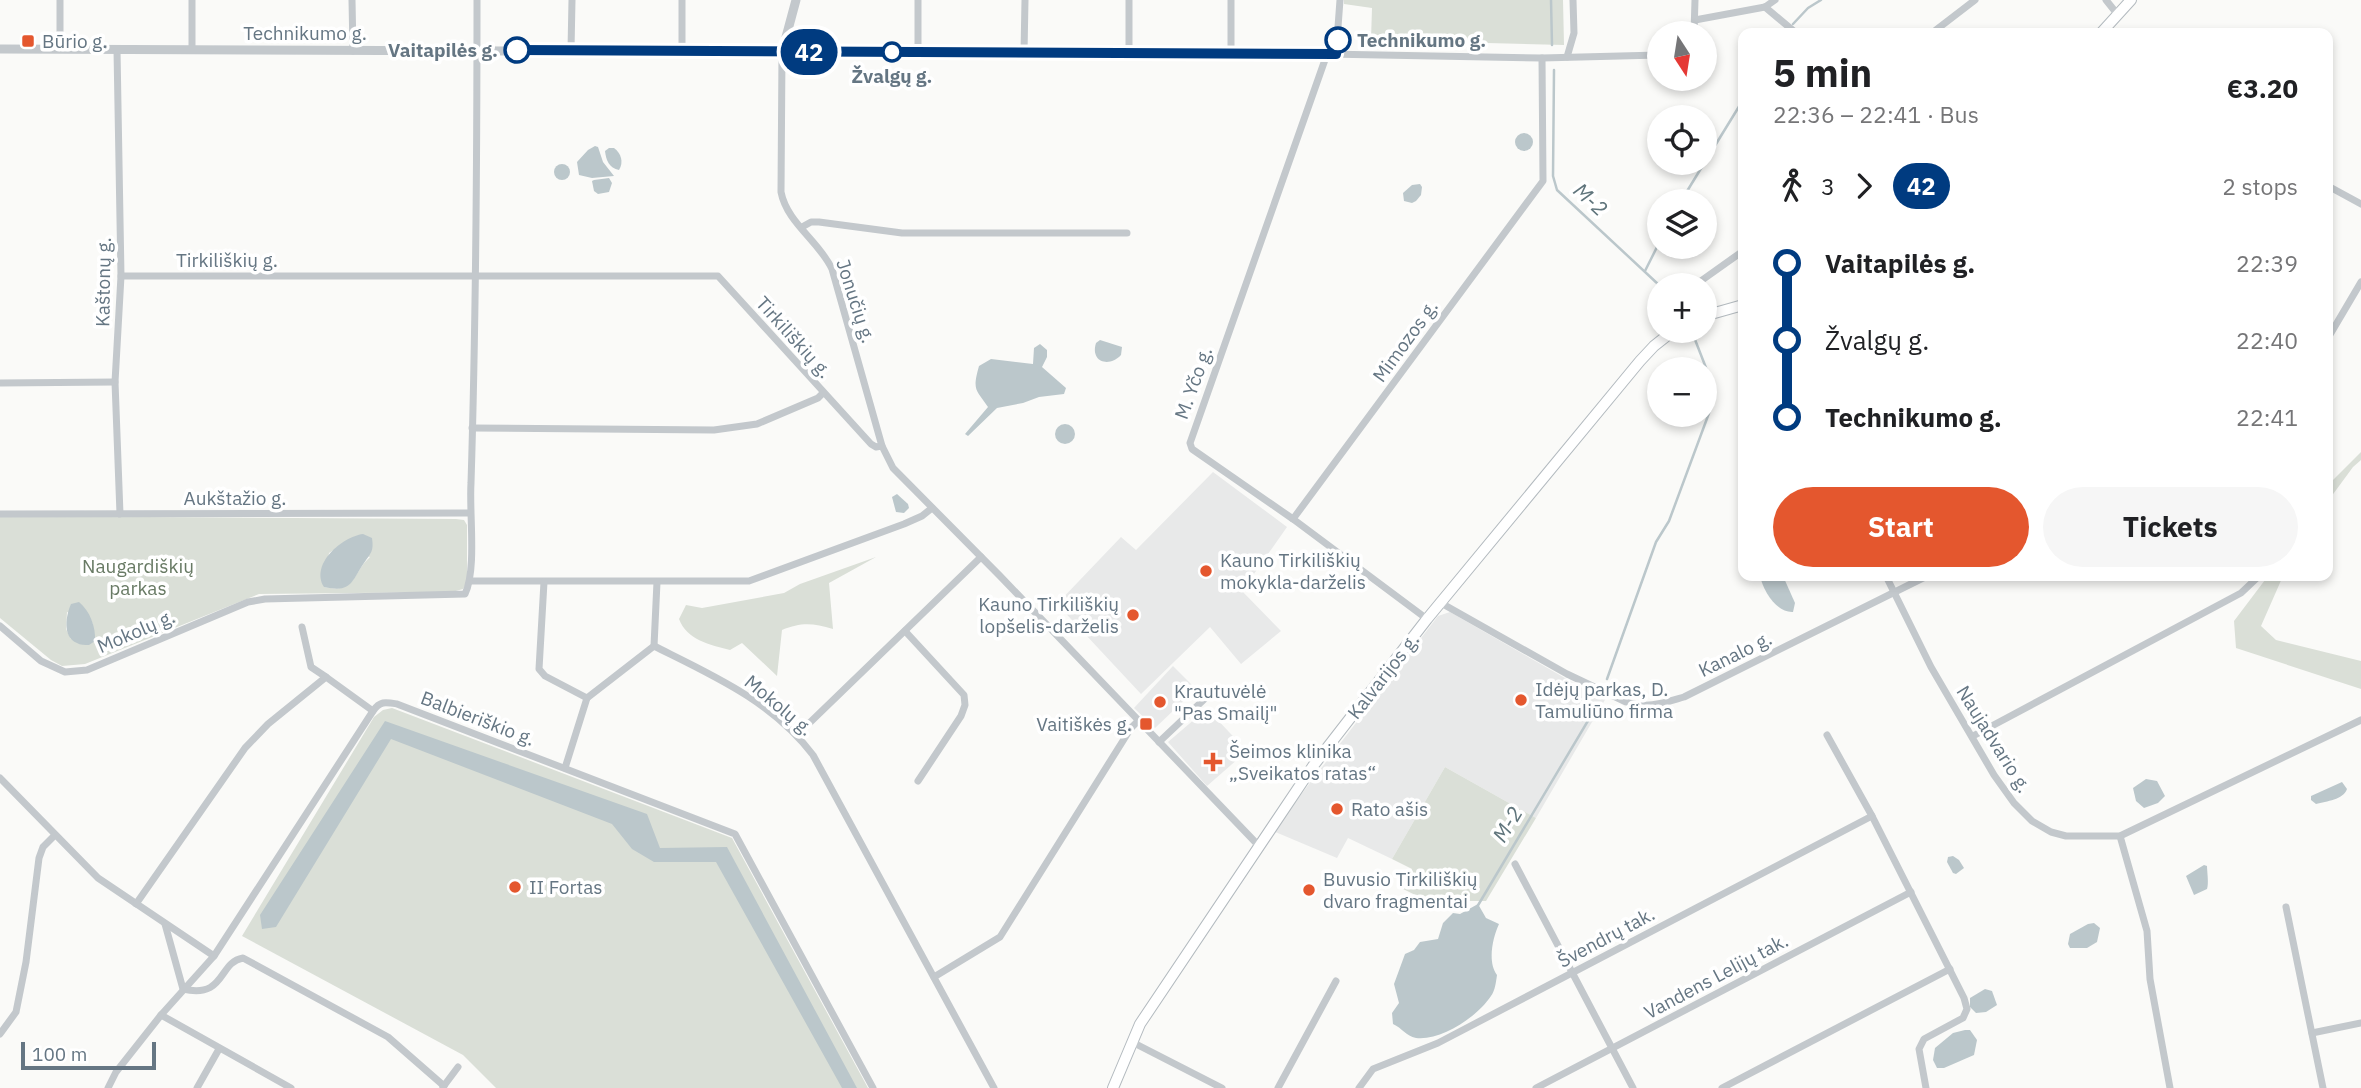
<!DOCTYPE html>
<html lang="en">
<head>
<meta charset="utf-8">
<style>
	:root { --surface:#fff; --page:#f6f6f6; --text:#202124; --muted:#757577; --accent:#e4572e }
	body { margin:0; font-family:"IBM Plex Sans",sans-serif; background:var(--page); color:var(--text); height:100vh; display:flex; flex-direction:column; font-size:26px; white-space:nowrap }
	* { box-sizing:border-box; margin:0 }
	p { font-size:23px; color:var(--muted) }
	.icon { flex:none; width:38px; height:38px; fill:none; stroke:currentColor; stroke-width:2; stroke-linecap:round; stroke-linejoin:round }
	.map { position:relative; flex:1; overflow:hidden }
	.panel { position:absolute; left:1738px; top:28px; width:595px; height:553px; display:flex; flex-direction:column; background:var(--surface); border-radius:14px; box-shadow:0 4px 10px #0003 }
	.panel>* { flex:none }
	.badge { padding:0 14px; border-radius:23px; font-size:24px; line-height:46px }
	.needle { width:46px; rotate:168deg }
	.fabs { position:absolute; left:1647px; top:21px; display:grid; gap:14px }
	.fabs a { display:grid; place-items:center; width:70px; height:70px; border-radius:50%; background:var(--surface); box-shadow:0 4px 10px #0003; font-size:35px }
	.scale { position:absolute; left:21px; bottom:18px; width:135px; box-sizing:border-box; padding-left:7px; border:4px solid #657683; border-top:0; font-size:19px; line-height:24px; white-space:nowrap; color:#657683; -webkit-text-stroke:5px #fff; paint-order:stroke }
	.map>.badge { position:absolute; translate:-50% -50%; box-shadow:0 0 0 4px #fff }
	.legs { display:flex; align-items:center; gap:10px; height:77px; padding:0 35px; font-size:23px }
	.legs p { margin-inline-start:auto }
	.overview { display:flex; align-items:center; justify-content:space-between; height:119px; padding:0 35px }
	h1 { font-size:38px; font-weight:700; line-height:52px }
	.cta { display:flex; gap:14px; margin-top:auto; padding:14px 35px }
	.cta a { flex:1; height:80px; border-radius:42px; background:var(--accent); color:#fff; font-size:28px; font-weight:700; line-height:80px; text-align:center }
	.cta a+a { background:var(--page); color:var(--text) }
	ul { padding:0 35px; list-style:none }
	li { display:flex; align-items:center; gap:24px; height:77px; font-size:26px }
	li i { display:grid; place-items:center; width:10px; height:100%; margin:0 9px; background:currentColor }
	li i::after { content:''; width:18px; height:18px; margin:-9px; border:5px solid; border-radius:50%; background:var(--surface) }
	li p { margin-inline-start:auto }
	li:first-child i { background:linear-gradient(#0000 50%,currentColor 0) }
	li:last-child i { background:linear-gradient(currentColor 50%,#0000 0) }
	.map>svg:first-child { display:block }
</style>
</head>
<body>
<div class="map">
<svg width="2361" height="1088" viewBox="0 0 2361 1088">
	<rect width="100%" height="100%" fill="#fafaf8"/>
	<g fill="#e8e9e9">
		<polygon points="1213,472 1287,527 1242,591 1281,631 1241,664 1210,627 1141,694 1057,604 1121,537 1136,550"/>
		<polygon points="1450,612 1584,689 1606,698 1536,818 1445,767 1392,859 1348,838 1337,858 1273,831 1438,616"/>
		<polygon points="1173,666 1196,689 1155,728 1134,708"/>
		<polygon points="1203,712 1207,716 1211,713 1247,751 1207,786 1168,742"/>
	</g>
	<g fill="#dadfd7" fill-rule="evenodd">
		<polygon points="1344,0 1563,0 1564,45 1371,40 1372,8 1344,4"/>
		<polygon points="2361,452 2361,460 2353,467 2328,501 2328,485"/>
		<path d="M 0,516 L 456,519 L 464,520 L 467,525 L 467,583 L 463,589 L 452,592 L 259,594 L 85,664 L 62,666 L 51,660 L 0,618 ZM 340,546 L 370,557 C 352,573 356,594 324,587 L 329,553 ZM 67,612 L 91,620 L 93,625 L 71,639 L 66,629 Z"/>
		<path d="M 876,557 L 829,583 L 833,629 C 813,623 801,622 782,630 L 777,676 L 742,643 L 730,650 C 710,645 687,640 679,619 L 686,605 L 702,608 L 784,593 L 800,584 Z"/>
		<polygon points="2268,576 2283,576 2261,626 2276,640 2361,661 2361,689 2236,648 2234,621"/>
		<polygon points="392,708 732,838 868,1088 496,1088 463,1055 242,936 374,717 383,710"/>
		<polygon points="1445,767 1536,818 1486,901 1463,901 1442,908 1403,889 1412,869 1392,859"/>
	</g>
	<g fill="#bbc7cb">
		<circle cx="1524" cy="142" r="9"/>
		<polygon points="595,146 598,147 603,162 614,176 592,178 579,175 577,162 588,150"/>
		<path d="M 609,148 L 614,148 C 621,153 624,162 619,170 C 609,168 606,160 605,151 Z"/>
		<circle cx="562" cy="172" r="8"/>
		<polygon points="609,178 612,183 609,192 598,194 594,191 592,181 594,180"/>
		<polygon points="1412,185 1420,184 1422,187 1421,195 1416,201 1412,203 1404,201 1403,193"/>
		<path d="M 1100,340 L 1122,347 L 1121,355 C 1109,368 1090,362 1096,343 Z"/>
		<path d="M 1040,344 L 1047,350 L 1047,357 L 1042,367 L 1066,388 L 1064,394 L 1039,397 L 1023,403 L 997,408 L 968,436 L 965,434 L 988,407 C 976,389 972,391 979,366 L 991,359 L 1033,364 L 1034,348 Z"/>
		<circle cx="1065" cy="434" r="10"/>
		<polygon points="897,494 908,504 909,508 904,513 896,512 892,497"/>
		<path d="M 363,534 L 372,538 C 374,551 371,553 364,563 C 351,582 352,593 324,587 C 310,564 342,537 363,534 Z"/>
		<path d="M 1760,576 L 1783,576 L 1795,603 L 1793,612 C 1776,613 1763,590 1760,576 Z"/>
		<path d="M 79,602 C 90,611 96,627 95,641 L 89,645 C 85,645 80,645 77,643 C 62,637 66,615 71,604 Z"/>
		<polygon points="385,721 647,814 660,848 727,847 857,1088 842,1088 716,862 654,862 632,849 612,824 391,739 276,927 262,929 260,915"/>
		<polygon points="2146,779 2157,781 2165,796 2158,803 2144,808 2136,801 2133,788"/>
		<path d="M 2342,782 L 2347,789 C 2343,800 2327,801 2316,804 L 2311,800 L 2311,796 Z"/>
		<polygon points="1953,856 1959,860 1964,868 1956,874 1953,873 1947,862 1948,857"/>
		<path d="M 2204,865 L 2207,866 C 2207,871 2209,884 2207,889 L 2194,895 L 2186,876 Z"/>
		<path d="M 1478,904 L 1486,918 L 1499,924 C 1493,937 1487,962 1497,975 C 1496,982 1495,991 1491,996 C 1477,1017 1441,1041 1416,1038 C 1406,1036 1402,1028 1393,1024 L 1392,1013 L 1399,1003 L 1394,984 L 1405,954 L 1414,950 L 1420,942 L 1438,939 L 1443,923 L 1453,913 L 1460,914 Z"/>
		<polygon points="2094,923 2100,928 2097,942 2087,948 2070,948 2068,944 2070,934 2088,924"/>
		<polygon points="1985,989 1992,991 1997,1005 1986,1012 1976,1013 1970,1007 1970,998"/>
		<polygon points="1965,1030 1970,1030 1977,1040 1974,1055 1944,1068 1937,1068 1933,1060 1935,1048 1953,1033"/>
	</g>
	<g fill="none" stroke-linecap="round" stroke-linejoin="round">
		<g stroke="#bbc7cb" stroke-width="2.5">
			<polyline points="1551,0 1552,45"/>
			<polyline points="1793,24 1808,8 1821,0"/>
			<polyline points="1554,70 1553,176 1557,190 1659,285"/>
			<polyline points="1681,201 1743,100"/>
			<polyline points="1645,271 1659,243"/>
			<polyline points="1607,679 1656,542 1669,521 1712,405 1715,391 1694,337"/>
			<polyline points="1477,907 1595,709"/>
		</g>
		<defs>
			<g id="secondary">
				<polyline points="2101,33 2131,0"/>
				<polyline points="1704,316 1743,305"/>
				<polyline points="1113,1088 1140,1024 1313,766 1427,619 1640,361 1654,346 1673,331"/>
			</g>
		</defs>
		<use href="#secondary" stroke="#b3babf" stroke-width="12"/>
		<g stroke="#c3c8cc" stroke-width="7">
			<polyline points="352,0 353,51"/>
			<polyline points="682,0 682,52"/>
			<polyline points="1231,0 1231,54"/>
			<polyline points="2106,0 2118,15"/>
			<polyline points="1765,7 1796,33"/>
			<polyline points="1695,20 1765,7 1775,0"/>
			<polyline points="1694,33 1695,0"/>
			<polyline points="1932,33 1975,0"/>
			<polyline points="60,49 60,0"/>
			<polyline points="117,50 121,276 115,382 120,514"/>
			<polyline points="192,50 192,0"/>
			<polyline points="571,50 572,0"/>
			<polyline points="918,52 918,0"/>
			<polyline points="1024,53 1025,0"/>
			<polyline points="1129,53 1129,0"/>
			<polyline points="1327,54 1190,443 1192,449 1293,519 1427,619"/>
			<polyline points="1336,54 1340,0"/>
			<polyline points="1567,57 1574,33 1573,0"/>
			<polyline points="2328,186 2361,204"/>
			<polyline points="802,227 811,222 819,222 902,233 1127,233"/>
			<polyline points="121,276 718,276 871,444 876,447 882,446"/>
			<polyline points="1698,283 1743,251"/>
			<polyline points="2328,338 2361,282"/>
			<polyline points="0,383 115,382"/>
			<polyline points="472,428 714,430 757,424 818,398 823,393"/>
			<polyline points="0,514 470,513"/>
			<polyline points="1293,519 1543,181 1542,58"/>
			<polyline points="1886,576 1931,667 1994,775 2014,803 2032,821 2051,832 2066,836 2120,836 2361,720"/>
			<polyline points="471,581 749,581 904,524 922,516 932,508"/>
			<path d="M 544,582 L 539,669 L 545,676 L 587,698 L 654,646 C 712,675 772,701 813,755 L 994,1088"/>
			<path d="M 1441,603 L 1567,674 L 1626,702 C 1648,709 1663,703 1684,697 L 1927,576"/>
			<path d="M 0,626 L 41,661 L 65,672 L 87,670 L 248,602 L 265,599 L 465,594 C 477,569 469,513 471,483 C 476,322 477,161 477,0"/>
			<polyline points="302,627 311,667 326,677"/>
			<polyline points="905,631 964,695 965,705 961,716 918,781"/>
			<polyline points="654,646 657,582"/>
			<polyline points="797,735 981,557"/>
			<polyline points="1827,735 1872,816 1964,998 1967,1009 1963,1018 1924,1039 1919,1049 1926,1088"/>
			<polyline points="1973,736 2241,593 2259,576"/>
			<polyline points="1159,742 1213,691"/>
			<polyline points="565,768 587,698"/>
			<polyline points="0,778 98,878 214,956"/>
			<polyline points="2120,836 2147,931 2150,979 2170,1088"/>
			<path d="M 1259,846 L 1000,576 L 893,468 L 882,446 L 832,269 C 819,241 787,223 781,192 L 782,52 L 1327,54 L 1542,58 L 1659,55"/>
			<polyline points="1515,864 1633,1088"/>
			<polyline points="136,904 245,748 268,724 326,677 373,711"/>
			<polyline points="2286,907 2323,1088"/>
			<path d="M 165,924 L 183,989 C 226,999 218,962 243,958 L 388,1037 L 444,1086"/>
			<polyline points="934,977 1000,937 1131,728 1138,721"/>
			<polyline points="161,1015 291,1088"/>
			<polyline points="2312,1033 2361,1023"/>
			<polyline points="0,1034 16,1012 26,962 39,858 43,847 55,835"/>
			<polyline points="1132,1042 1222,1088"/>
			<polyline points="443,1087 458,1067"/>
			<path d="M 108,1088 L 116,1072 L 161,1015 L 214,956 L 373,711 C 380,701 385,702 397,704 L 735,834 L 873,1088"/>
			<polyline points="197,1088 219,1049"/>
			<polyline points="1278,1088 1336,981"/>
			<polyline points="1359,1088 1373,1069 1438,1043 1872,816"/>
			<polyline points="1536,1088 1911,892"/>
			<polyline points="1722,1088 1950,969"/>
		</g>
		<polyline stroke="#c3c8cc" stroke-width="9" points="0,49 782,52 796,0"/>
		<use href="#secondary" stroke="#fff" stroke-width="10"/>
	</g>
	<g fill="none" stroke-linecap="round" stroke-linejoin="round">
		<defs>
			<polyline id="line-1" points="517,50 1336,54 1338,40"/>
		</defs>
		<use href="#line-1" stroke="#fff" stroke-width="16"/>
		<use href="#line-1" stroke="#003b80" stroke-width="10"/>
	</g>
	<g fill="#fff" stroke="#003b80" stroke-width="3.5">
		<circle cx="1338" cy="40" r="12"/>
		<circle cx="517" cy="50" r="12"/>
		<circle cx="892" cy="52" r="9"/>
	</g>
	<g fill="#e4572e" stroke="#fff" stroke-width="2.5">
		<rect x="21" y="34" width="14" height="14" rx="3.5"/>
		<circle cx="1206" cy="571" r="7"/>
		<circle cx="1133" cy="615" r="7"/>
		<circle cx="1521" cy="700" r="7"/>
		<circle cx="1160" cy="702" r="7"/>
		<rect x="1139" y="717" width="14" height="14" rx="3.5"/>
		<path d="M1209.5 751.5h7v7h7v7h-7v7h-7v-7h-7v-7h7z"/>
		<circle cx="1337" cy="809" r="7"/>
		<circle cx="515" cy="887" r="7"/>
		<circle cx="1309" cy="890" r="7"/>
	</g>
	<g text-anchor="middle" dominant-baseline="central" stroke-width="7" stroke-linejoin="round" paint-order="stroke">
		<g font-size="19" fill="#657683" stroke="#fff">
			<text x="305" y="33">Technikumo g.</text>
			<text x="227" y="260">Tirkiliškių g.</text>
			<text transform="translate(103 282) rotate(-89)">Kaštonų g.</text>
			<text transform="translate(856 301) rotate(72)">Jonučių g.</text>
			<text transform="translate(794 337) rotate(48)">Tirkiliškių g.</text>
			<text transform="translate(1405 341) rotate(-54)">Mimozos g.</text>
			<text transform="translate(1193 383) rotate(-70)">M. Yčo g.</text>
			<text x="235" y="498">Aukštažio g.</text>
			<text transform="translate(136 631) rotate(-23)">Mokolų g.</text>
			<text transform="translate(1735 654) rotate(-26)">Kanalo g.</text>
			<text transform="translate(1383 676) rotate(-52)">Kalvarijos g.</text>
			<text transform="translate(779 705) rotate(40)">Mokolų g.</text>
			<text transform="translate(478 718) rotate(21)">Balbieriškio g.</text>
			<text transform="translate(1994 739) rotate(58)">Naujadvario g.</text>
			<text transform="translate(1606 937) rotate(-28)">Švendrų tak.</text>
			<text transform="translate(1716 976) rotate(-28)">Vandens Lelijų tak.</text>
		</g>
		<g font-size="19" font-weight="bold" fill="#657683" stroke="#fff" text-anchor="start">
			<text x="1357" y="40">Technikumo g.</text>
			<text x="498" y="50" text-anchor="end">Vaitapilės g.</text>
			<text x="892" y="76" text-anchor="middle">Žvalgų g.</text>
		</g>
		<g font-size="19" fill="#657683" stroke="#fff" text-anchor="start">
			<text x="42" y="41">Būrio g.</text>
			<text x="1220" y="560">Kauno Tirkiliškių<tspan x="1220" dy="22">mokykla-darželis</tspan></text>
			<text x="1119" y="604" text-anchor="end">Kauno Tirkiliškių<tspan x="1119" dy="22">lopšelis-darželis</tspan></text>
			<text x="1535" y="689">Idėjų parkas, D.<tspan x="1535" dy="22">Tamuliūno firma</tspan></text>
			<text x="1174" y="691">Krautuvėlė<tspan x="1174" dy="22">"Pas Smailį"</tspan></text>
			<text x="1132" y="724" text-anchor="end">Vaitiškės g.</text>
			<text x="1229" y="751">Šeimos klinika<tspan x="1229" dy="22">„Sveikatos ratas“</tspan></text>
			<text x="1351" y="809">Rato ašis</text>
			<text x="1323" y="879">Buvusio Tirkiliškių<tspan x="1323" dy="22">dvaro fragmentai</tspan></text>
			<text x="529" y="887">II Fortas</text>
		</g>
		<g font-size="19" fill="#687a64" stroke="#fff">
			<text x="138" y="566">Naugardiškių<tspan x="138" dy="22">parkas</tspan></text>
		</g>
		<g font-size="21" font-style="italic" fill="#60757c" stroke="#fff">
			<text transform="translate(1591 199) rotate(43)">M-2</text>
			<text transform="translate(1507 824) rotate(-59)">M-2</text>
		</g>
	</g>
</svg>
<div class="fabs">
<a><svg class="needle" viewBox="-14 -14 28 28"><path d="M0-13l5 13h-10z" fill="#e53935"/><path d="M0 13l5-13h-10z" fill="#757577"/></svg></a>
<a><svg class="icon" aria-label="locate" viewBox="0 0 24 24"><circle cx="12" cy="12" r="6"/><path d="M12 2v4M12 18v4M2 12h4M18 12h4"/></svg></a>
<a><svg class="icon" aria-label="layers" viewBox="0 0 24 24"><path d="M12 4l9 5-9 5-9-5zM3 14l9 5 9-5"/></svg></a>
<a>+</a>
<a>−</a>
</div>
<div class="scale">100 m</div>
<b class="badge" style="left:809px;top:52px;background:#003b80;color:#fff">42</b>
<section class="panel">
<div class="overview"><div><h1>5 min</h1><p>22:36 – 22:41 · Bus</p></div><b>€3.20</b></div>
<div class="legs"><svg class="icon" aria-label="walk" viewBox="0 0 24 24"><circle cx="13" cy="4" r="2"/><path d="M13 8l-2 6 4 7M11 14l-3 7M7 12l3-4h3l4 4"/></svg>3<svg class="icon" aria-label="forward" viewBox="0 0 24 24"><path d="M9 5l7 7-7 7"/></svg><b class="badge" style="background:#003b80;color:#fff">42</b><p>2 stops</p></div>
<ul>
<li><i style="color:#003b80"></i><b>Vaitapilės g.</b><p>22:39</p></li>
<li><i style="color:#003b80"></i><span>Žvalgų g.</span><p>22:40</p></li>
<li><i style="color:#003b80"></i><b>Technikumo g.</b><p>22:41</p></li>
</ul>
<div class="cta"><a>Start</a><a>Tickets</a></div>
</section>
</div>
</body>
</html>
